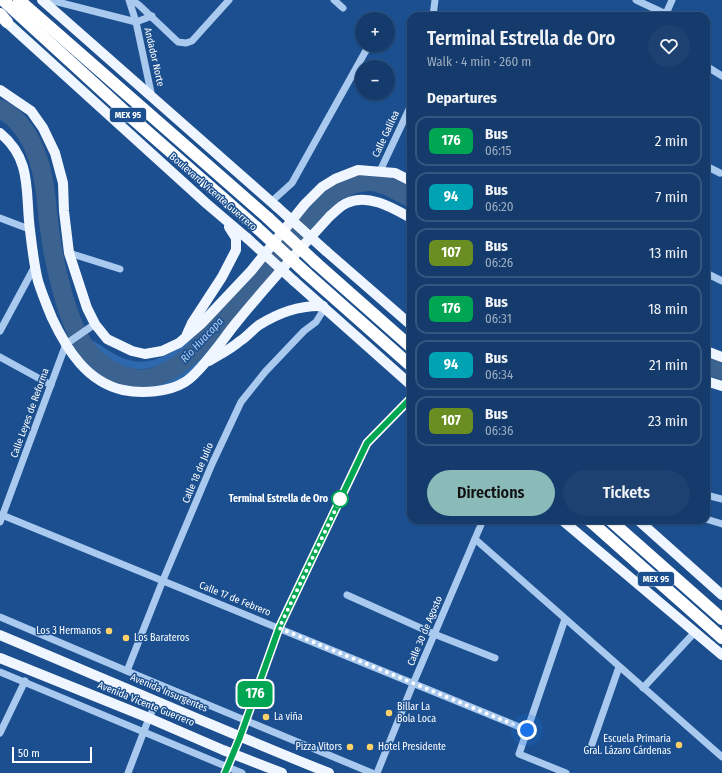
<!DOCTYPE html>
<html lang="en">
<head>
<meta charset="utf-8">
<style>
	:root { --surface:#143b6b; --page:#1d4271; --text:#f1f3f6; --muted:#9dadc1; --line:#33557e; --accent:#8bbbb9 }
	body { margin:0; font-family:"Fira Sans Condensed",sans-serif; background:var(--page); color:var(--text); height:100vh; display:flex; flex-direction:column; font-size:15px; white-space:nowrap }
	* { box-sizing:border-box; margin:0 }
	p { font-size:13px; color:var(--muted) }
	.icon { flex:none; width:22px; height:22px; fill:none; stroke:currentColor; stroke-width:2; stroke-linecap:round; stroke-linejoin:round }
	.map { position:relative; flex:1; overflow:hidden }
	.side { position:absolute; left:407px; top:12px; width:303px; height:512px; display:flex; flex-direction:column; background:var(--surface); border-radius:12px; box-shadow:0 1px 3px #0004,0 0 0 1px var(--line) }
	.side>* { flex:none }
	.badge { padding:0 8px; border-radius:6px; font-size:14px; line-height:26px }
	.fabs { position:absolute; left:355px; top:12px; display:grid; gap:8px }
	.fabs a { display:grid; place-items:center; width:40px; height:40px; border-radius:50%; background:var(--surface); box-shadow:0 1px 3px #0004,0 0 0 1px var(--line); font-size:20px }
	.scale { position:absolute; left:12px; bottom:10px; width:80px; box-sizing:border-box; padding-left:4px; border:2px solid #fff; border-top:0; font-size:11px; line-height:14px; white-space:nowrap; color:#fff; -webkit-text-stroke:3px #1b4f8f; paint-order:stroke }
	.you { position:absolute; width:20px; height:20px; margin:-10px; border:3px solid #fff; border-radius:50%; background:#1a73e8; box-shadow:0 0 0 6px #1a73e833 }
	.map>.badge { position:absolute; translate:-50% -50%; box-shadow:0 0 0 2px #fff }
	h2 { padding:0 20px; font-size:15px; line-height:36px }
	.round { display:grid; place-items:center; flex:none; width:42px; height:42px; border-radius:21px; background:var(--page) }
	.headline { display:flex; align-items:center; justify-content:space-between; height:68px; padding:0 20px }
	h1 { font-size:19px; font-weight:600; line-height:30px }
	.button { display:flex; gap:8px; margin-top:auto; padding:8px 20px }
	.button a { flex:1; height:46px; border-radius:24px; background:var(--accent); color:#111; font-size:16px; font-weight:600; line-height:46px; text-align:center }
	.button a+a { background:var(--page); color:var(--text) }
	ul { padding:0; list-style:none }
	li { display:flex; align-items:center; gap:12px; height:50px; margin:0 8px 6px; padding:0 12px; border:2px solid var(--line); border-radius:12px }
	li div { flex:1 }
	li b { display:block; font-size:15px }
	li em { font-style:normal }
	li .badge { min-width:44px; font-weight:700; text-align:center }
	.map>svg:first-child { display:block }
</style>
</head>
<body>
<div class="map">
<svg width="722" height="773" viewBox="0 0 722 773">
	<rect width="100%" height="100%" fill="#1b4f8f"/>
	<g fill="#2e69ad">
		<path d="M 209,325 C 205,330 201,335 197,340 C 186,353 158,369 141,369 C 123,370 102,356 89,344 L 94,341 C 105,348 116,357 129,360 C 156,369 189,342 209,325 Z"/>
		<path d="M 217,341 L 198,366 L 182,379 L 155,388 L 126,390 L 90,373 L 78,352 C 90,365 103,377 119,383 C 123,384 127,384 131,384 C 164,386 192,360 217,341 Z"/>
	</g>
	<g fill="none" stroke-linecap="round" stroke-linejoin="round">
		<g stroke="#3c6290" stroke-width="19">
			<path d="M 0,109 C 25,120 38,152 43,178 C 47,196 47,215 50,232 C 54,264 68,328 89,352 C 99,364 115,375 130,377 C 133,378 138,379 141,379 C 160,379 181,364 194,352 L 262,272 L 335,192 L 353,184 L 371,181 L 388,186 L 411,198"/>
			<polyline points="706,365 722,370"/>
		</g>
		<g stroke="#a9c9ee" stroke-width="7">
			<polyline points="50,0 136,22 152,16"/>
			<polyline points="129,0 136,22 152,97"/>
			<polyline points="132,0 139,5 178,42 186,43 192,41 229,0"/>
			<polyline points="334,0 343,8"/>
			<polyline points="636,0 666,14"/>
			<polyline points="433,16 435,0"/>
			<polyline points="665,16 672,0"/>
			<polyline points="706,66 722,76"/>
			<polyline points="706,166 720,173"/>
			<polyline points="380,171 411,105"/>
			<polyline points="271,202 292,183 369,45"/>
			<polyline points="0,218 29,229"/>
			<polyline points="69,253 120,269"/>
			<polyline points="706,273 722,281"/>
			<polyline points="0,331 35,266"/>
			<polyline points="0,357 51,385"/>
			<polyline points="706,495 722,499"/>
			<polyline points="2,515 527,730"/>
			<polyline points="706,519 722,524"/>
			<polyline points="0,522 66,344 95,324"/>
			<polyline points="475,539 722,757"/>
			<polyline points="347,595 434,634 495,658"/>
			<polyline points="0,617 127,671 372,773"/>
			<polyline points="565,619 519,754 566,773"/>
			<polyline points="127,671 163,580 212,464 241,402 265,372 304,331 316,322 321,314 323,306"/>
			<polyline points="0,672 242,773"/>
			<polyline points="643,688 695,632"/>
			<polyline points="0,733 25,681"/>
			<polyline points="591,747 619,667"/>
			<polyline points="128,773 149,718 157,701"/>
			<polyline points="225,773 240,737 279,628 367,443 411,398"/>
			<polyline points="377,773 413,684 483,520"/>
		</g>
		<g stroke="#f0f6ff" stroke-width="10">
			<polyline points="42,0 277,207"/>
			<polyline points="2,18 207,204 247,238"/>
			<polyline points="0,90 31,111 43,128 55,153 63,183 64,211 69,253 87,308 95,324 107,339 132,351 145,354 162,351 179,343 201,324 251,271 305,204 322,187 335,179 358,170 395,173 411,181"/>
			<path d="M 0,133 C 33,160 25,193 30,230 C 32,247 34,265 38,281 C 42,294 47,306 52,318 C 67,350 87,382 123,390 C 142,394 169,392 185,382 C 201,372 223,339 236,323 C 266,286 298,251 330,216 C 335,212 341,205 347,203 C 368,193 393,208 411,218"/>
			<polyline points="326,251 411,325"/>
			<polyline points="294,281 411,385"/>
			<polyline points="187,334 192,323 222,277 236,250 236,238 229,227"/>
			<polyline points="706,351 722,357"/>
			<path d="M 209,361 C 219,355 231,349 240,341 C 247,337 252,330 259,325 C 278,313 300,305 323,306"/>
			<polyline points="706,381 722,386"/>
			<polyline points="562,520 722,655"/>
			<polyline points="638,520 722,595"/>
			<path d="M 0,635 C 110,681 219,729 329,773"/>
			<polyline points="0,658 149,718 223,750 282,773"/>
		</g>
		<g stroke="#fff" stroke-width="12">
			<polyline points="3,0 133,119 256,227"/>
			<polyline points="19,0 268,218"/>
			<polyline points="0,14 7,22"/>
			<polyline points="316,263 411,347"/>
			<polyline points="306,273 411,366"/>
			<polyline points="589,520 722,638"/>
			<polyline points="610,520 722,619"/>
		</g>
		<g stroke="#f0f6ff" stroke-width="10">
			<polyline points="277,207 326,251"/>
			<polyline points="247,238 294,281"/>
		</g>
		<g stroke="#fff" stroke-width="12">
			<polyline points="268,218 316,263"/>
			<polyline points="256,227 306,273"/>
		</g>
	</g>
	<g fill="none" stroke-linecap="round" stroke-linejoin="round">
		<defs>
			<polyline id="line" points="225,773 240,737 279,628 367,443 411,398"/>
		</defs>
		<use href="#line" stroke="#fff" stroke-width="9"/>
		<use href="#line" stroke="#00a651" stroke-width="6"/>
		<polyline stroke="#fff" stroke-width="4" stroke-dasharray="0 7.2" points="340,499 342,496 279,628 527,730"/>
	</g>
	<circle fill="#fff" stroke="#00a651" stroke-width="2" cx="340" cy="499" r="8"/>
	<g fill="#ffd166" stroke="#1b4f8f" stroke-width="1.5">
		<circle cx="109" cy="631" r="4"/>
		<circle cx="126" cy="638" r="4"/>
		<circle cx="389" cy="713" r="4"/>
		<circle cx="266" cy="717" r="4"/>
		<circle cx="679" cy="745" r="4"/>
		<circle cx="350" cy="747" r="4"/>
		<circle cx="370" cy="747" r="4"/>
	</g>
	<g text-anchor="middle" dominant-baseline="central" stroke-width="3" stroke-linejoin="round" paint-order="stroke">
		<g fill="#1b4f8f" stroke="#bbcadd" stroke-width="1">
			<rect x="110" y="108" width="36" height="14" rx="3"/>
			<rect x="638" y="572" width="36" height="14" rx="3"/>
		</g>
		<g font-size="9" font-weight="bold" fill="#fff">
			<text x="128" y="115">MEX 95</text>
			<text x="656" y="579">MEX 95</text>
		</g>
		<g font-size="10" fill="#fff" stroke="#1b4f8f">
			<text transform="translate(154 57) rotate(77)">Andador Norte</text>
			<text transform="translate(386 134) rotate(-65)">Calle Galilea</text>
			<text transform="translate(213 192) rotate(41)">Boulevard Vicente Guerrero</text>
			<text transform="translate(30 413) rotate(-70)">Calle Leyes de Reforma</text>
			<text transform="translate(198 473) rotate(-67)">Calle 18 de Julio</text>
			<text transform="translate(235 599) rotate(22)">Calle 17 de Febrero</text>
			<text transform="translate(425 631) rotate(-67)">Calle 30 de Agosto</text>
			<text transform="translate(169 693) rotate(23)">Avenida Insurgentes</text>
			<text transform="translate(146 704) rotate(22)">Avenida Vicente Guerrero</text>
		</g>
		<g font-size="10" font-weight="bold" fill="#fff" stroke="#1b4f8f" text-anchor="end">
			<text x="328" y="499">Terminal Estrella de Oro</text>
		</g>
		<g font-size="10" fill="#fff" stroke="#1b4f8f" text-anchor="start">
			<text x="101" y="631" text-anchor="end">Los 3 Hermanos</text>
			<text x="134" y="638">Los Barateros</text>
			<text x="397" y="707">Billar La<tspan x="397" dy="12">Bola Loca</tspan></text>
			<text x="274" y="717">La viña</text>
			<text x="671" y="739" text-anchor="end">Escuela Primaria<tspan x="671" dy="12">Gral. Lázaro Cárdenas</tspan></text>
			<text x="342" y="747" text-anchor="end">Pizza Vitors</text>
			<text x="378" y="747">Hotel Presidente</text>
		</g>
		<g font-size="11" font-style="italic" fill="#b5d3f5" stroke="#1b4f8f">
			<text transform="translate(202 340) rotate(-47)">Río Huacapa</text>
		</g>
	</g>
</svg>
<div class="fabs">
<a>+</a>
<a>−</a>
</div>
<div class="scale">50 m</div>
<div class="you" style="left:527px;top:730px"></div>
<b class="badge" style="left:255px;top:694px;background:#00a651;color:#fff">176</b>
<section class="side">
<div class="headline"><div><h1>Terminal Estrella de Oro</h1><p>Walk · 4 min · 260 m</p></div><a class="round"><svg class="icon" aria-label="heart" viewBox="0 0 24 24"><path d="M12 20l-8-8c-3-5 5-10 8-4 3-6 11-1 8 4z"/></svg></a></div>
<h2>Departures</h2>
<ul>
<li><span class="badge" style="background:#00a651;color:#fff">176</span><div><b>Bus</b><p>06:15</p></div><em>2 min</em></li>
<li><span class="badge" style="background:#00a3b4;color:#fff">94</span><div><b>Bus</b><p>06:20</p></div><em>7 min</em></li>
<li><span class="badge" style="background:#6b8e23;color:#fff">107</span><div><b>Bus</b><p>06:26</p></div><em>13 min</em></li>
<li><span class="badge" style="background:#00a651;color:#fff">176</span><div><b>Bus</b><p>06:31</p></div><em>18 min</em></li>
<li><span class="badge" style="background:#00a3b4;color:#fff">94</span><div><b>Bus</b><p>06:34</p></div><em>21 min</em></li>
<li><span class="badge" style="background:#6b8e23;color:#fff">107</span><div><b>Bus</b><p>06:36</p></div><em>23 min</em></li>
</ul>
<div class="button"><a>Directions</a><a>Tickets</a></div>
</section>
</div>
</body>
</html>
